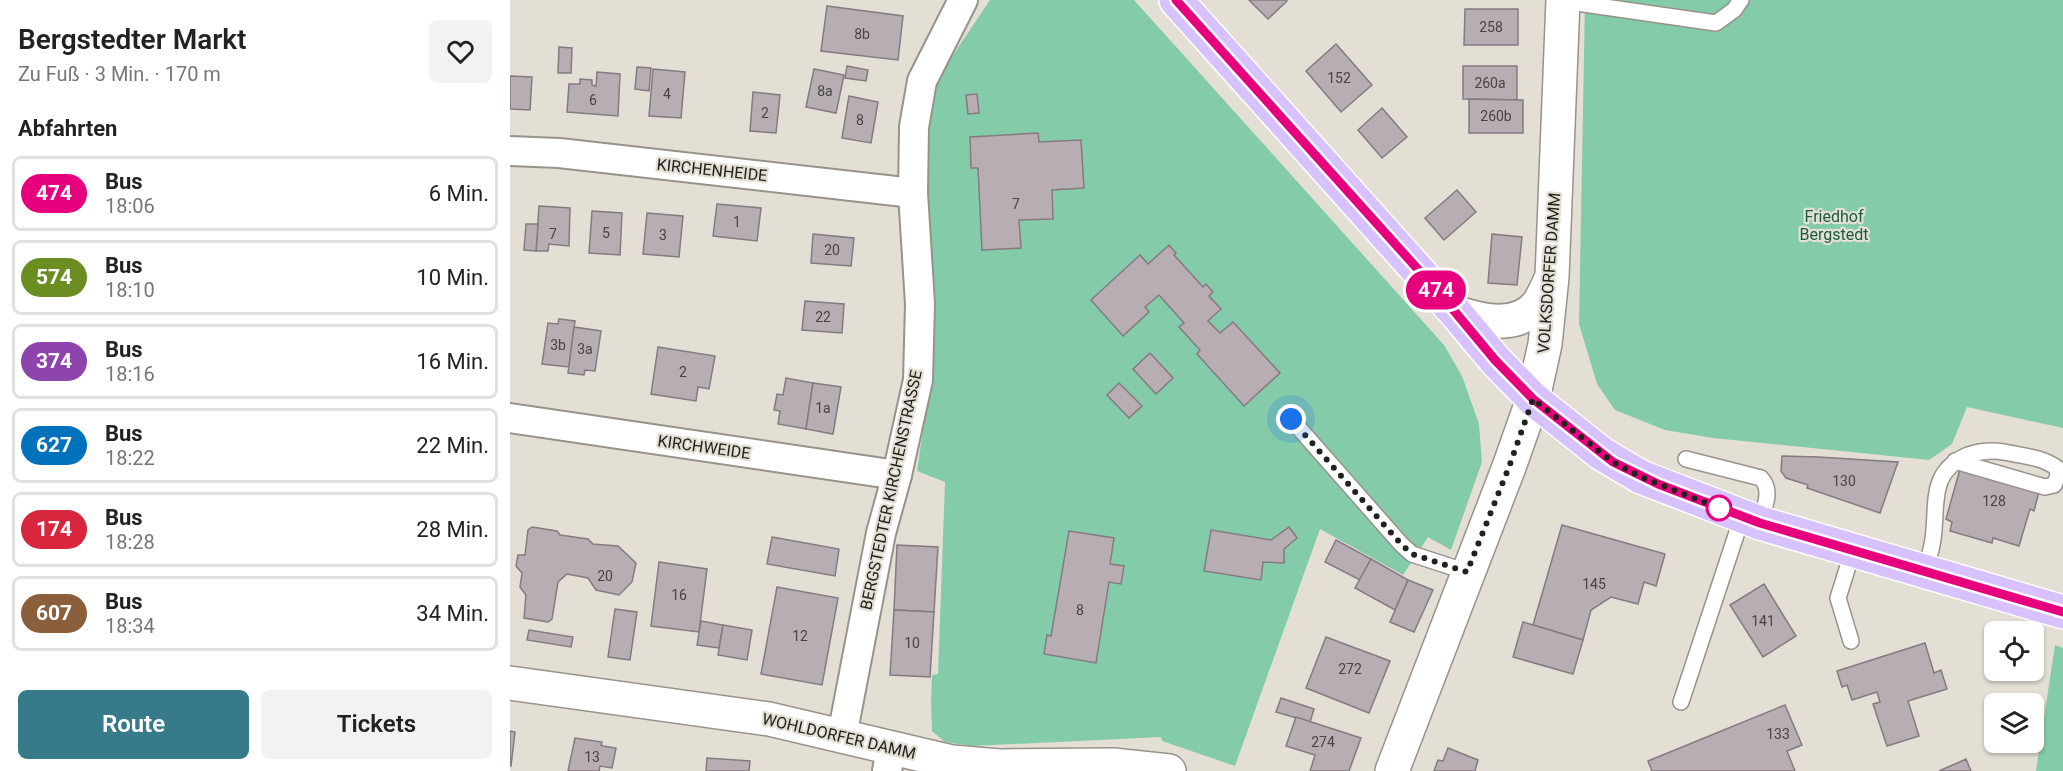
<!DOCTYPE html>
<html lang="de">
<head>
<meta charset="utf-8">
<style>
	:root { --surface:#fff; --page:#f2f2f2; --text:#222; --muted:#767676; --line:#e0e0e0; --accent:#377b8a }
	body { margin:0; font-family:Roboto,sans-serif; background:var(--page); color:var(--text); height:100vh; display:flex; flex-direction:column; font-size:22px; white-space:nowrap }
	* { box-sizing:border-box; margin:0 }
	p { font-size:20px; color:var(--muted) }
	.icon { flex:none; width:33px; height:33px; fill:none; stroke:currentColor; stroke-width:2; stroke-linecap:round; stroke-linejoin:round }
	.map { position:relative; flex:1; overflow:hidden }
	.sheet { display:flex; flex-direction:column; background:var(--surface); width:510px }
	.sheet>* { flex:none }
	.badge { padding:0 12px; border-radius:20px; font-size:21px; line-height:39px }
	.fabs { position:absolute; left:1474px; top:621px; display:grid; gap:12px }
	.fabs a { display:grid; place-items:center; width:60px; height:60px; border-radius:9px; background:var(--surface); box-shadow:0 2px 4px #0004; font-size:30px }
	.you { position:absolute; width:30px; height:30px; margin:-15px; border:4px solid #fff; border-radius:50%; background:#1a73e8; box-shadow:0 0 0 9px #1a73e833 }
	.map>.badge { position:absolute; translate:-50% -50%; box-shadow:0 0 0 3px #fff }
	h2 { padding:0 18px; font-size:22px; line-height:54px }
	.round { display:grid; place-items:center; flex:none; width:63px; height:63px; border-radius:9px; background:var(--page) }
	.summary { display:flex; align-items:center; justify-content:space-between; height:102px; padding:0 18px }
	h1 { font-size:28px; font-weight:600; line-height:45px }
	.cta { display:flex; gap:12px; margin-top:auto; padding:12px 18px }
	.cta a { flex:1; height:69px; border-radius:9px; background:var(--accent); color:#fff; font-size:24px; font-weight:600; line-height:69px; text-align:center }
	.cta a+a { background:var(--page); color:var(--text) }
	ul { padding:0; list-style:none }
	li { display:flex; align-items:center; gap:18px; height:75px; margin:0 12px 9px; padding:0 6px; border:3px solid var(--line); border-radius:9px }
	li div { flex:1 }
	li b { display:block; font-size:22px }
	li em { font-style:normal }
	li .badge { min-width:66px; font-weight:700; text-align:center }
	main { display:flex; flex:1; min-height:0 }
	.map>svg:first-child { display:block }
</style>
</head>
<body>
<main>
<section class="sheet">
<div class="summary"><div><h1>Bergstedter Markt</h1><p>Zu Fuß · 3 Min. · 170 m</p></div><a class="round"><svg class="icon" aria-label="heart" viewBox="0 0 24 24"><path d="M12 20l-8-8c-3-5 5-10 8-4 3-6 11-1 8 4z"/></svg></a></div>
<h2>Abfahrten</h2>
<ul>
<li><span class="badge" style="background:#e6007e;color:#fff">474</span><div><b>Bus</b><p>18:06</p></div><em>6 Min.</em></li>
<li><span class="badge" style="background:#6b8e23;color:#fff">574</span><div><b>Bus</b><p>18:10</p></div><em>10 Min.</em></li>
<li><span class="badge" style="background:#8e44ad;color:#fff">374</span><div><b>Bus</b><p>18:16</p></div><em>16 Min.</em></li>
<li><span class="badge" style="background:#0072bc;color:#fff">627</span><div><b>Bus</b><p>18:22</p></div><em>22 Min.</em></li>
<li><span class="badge" style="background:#d7263d;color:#fff">174</span><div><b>Bus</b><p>18:28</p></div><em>28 Min.</em></li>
<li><span class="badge" style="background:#8b5e3c;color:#fff">607</span><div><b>Bus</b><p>18:34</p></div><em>34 Min.</em></li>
</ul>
<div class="cta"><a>Route</a><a>Tickets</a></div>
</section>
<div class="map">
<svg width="1553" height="771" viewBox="0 0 1553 771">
	<rect width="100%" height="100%" fill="#e4dfd5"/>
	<g fill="#84cba9">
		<polygon points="480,0 624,0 934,345 952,376 969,424 972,462 941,550 918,537 893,575 810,529 725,766 652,741 651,737 462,746 435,742 422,731 421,703 422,675 428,674 435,482 407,471 421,377 410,104"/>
		<polygon points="1075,0 1553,0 1553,428 1457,407 1442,444 1419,460 1203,438 1155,430 1105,410 1087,384 1069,324"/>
		<polygon points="1545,645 1553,648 1553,771 1526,771"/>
	</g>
	<g fill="#b8adb3" stroke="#857a80" stroke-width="1.5">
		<polygon points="739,0 776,0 777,1 758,19"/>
		<polygon points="317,6 393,16 388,60 311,51"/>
		<polygon points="955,9 1008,9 1008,45 954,45"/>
		<polygon points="826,44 862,85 831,112 796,71"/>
		<polygon points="49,47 62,48 61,73 48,73"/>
		<polygon points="337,66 358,70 356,81 335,78"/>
		<polygon points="953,66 1007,66 1007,100 953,99"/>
		<polygon points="127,67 141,68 139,91 125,89"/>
		<polygon points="143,69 175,72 171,118 139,116"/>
		<polygon points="304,69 334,75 326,113 296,107"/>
		<polygon points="87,72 110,74 108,116 57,112 59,84 70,84 70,79 82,80 82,85 86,86"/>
		<polygon points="0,76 22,77 20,110 0,109"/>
		<polygon points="243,92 270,95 266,133 240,131"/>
		<polygon points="467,94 469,113 458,114 456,95"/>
		<polygon points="339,96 368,102 361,143 332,138"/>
		<polygon points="959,99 1013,100 1013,133 959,133"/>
		<polygon points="872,108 897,137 872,158 848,130"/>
		<polygon points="528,133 529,142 571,140 574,188 542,190 543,219 509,220 511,248 472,250 468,168 461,168 460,137"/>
		<polygon points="947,190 966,212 934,240 915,218"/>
		<polygon points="207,204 251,208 247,241 203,236"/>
		<polygon points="29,206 60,208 59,246 39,244 38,251 26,251"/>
		<polygon points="82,211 112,213 110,255 79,253"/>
		<polygon points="137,213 173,216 169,257 133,254"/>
		<polygon points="16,224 28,224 26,251 14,250"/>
		<polygon points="303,234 344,238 341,266 301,263"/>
		<polygon points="982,234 1012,237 1007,285 978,283"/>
		<polygon points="659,245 666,253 664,255 693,287 696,284 703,292 699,296 711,309 698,321 710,333 723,322 770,373 734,406 687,354 690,350 669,327 674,323 649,295 635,307 639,312 613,336 581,300 630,255 638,264"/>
		<polygon points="295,301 334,304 332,333 292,330"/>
		<polygon points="49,319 65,321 59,367 32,364 38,323 48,324"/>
		<polygon points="64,327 91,331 85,371 75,370 74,375 58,373"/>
		<polygon points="148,347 205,356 199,389 188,387 186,401 141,394"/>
		<polygon points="640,353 663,378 646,394 623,369"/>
		<polygon points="276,378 303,383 296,429 268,424 270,411 264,410 267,394 273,395"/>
		<polygon points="303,383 331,387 323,434 296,429"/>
		<polygon points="609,383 632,406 619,418 597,395"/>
		<polygon points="1272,456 1308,457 1388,462 1370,513 1297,488 1298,485 1276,478 1271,471"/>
		<polygon points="1450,469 1529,492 1524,511 1520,509 1509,546 1483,538 1482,543 1440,531 1442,522 1436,519"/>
		<polygon points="1052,525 1155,554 1146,586 1134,582 1128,604 1101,597 1081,610 1073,640 1023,625"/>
		<polygon points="22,527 47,531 50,535 78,539 83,544 108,546 126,563 122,582 109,595 86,590 78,578 57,574 48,582 42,619 38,622 14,618 16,595 10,587 12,573 6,566 8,555 15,555 18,530"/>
		<polygon points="779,527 787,538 774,549 774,563 753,562 751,580 694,571 701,530 761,540"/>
		<polygon points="559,531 604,538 600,564 614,566 611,584 599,582 586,663 534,654 537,635 541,636"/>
		<polygon points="262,537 329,549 325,576 257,564"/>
		<polygon points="826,540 861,559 850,580 815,562"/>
		<polygon points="387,545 428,547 424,612 384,610"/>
		<polygon points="861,559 898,580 885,610 845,588"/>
		<polygon points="149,562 197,569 189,632 141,626"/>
		<polygon points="898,580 923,590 904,632 880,622"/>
		<polygon points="1254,584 1286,636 1253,657 1220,605"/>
		<polygon points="267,587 328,598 312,685 251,674"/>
		<polygon points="105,609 127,612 120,660 98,657"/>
		<polygon points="384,610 424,612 420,677 380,675"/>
		<polygon points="191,621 213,625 209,648 187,645"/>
		<polygon points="1013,622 1073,640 1063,674 1003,657"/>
		<polygon points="213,625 242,630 237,660 208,655"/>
		<polygon points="19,630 63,637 61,647 17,640"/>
		<polygon points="816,637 880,661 859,713 796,688"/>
		<polygon points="1415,643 1424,673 1431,670 1437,689 1398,701 1409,736 1377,746 1363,704 1370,702 1367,692 1342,700 1337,685 1332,687 1327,671"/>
		<polygon points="771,698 804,709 800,722 766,712"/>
		<polygon points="1275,705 1292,745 1277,751 1285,771 1142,771 1138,761"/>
		<polygon points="786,717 851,738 839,771 800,771 805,755 776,746"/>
		<polygon points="0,731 5,732 1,766 0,765"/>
		<polygon points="65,738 92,742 91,745 93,746 106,748 102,768 90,766 89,771 58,771"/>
		<polygon points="938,748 968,760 965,771 924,771 928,760 933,761"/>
		<polygon points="197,758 240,761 239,771 196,771"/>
		<polygon points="1456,759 1461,771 1429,771"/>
	</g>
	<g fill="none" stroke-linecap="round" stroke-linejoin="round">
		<defs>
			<g id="service">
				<polyline points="1053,1 1206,23 1224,10 1231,0"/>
				<polyline points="781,419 891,544 902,554 957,572"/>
				<path d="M 1176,459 L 1251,478 C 1263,491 1254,507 1250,523"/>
				<path d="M 1415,570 C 1418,560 1422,549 1423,539 C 1428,504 1418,472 1458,455 C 1470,451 1482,450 1494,452 C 1513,456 1532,457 1547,468 L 1548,476 L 1544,485 L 1535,487 L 1445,461"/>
				<polyline points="1341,641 1328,598 1343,550"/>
				<polyline points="1171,702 1232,517"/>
			</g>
			<g id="minor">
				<polyline points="0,151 49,153 403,193"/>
				<polyline points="0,418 387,475"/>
				<polyline points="332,736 371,533 387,475 408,380 410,304 403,193 404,127 412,81 453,0"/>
				<polyline points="377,771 381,747"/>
			</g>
			<g id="tertiary">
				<polyline points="0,683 259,719 442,762 489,766 603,765 659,771"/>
				<polyline points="882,771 999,467 1023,399"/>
			</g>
			<g id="secondary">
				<path d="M 945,312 C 971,321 1008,330 1028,304 C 1033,297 1037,287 1041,279"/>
				<polyline points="1023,399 1035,344 1042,277 1053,0"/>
			</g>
			<polyline id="primary" points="666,0 945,312 985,360 1023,399 1092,454 1131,477 1250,523 1553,612"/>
		</defs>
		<use href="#service" stroke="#98938a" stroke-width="18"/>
		<use href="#minor" stroke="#98938a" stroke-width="32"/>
		<use href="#tertiary" stroke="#98938a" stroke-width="36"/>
		<use href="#secondary" stroke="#98938a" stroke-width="36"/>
		<use href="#primary" stroke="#fff" stroke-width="36"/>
		<use href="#service" stroke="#fff" stroke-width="15"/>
		<use href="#minor" stroke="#fff" stroke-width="28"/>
		<use href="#tertiary" stroke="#fff" stroke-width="33"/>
		<use href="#secondary" stroke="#fff" stroke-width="33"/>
		<use href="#primary" stroke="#d7c1fe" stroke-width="33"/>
	</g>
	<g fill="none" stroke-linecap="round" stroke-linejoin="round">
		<defs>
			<polyline id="line" points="666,0 931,295 985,360 1023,399 1103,462 1148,484 1250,523 1553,612"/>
		</defs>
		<use href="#line" stroke="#fff" stroke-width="14"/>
		<use href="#line" stroke="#e6007e" stroke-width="9"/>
		<polyline stroke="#22211d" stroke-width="6" stroke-dasharray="0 10.8" points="781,419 891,544 902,554 957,572 999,467 1023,399 1103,462 1131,477 1209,508"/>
	</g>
	<circle fill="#fff" stroke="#e6007e" stroke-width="3" cx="1209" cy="508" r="12"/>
	<g text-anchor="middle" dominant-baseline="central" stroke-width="4.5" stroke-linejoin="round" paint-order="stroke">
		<g font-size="14" fill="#484442">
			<text x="981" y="27">258</text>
			<text x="352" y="34">8b</text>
			<text x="829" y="78">152</text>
			<text x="980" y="83">260a</text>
			<text x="315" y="91">8a</text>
			<text x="157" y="94">4</text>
			<text x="83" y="100">6</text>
			<text x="255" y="113">2</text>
			<text x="986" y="116">260b</text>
			<text x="350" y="120">8</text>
			<text x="506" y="204">7</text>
			<text x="227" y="222">1</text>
			<text x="96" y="233">5</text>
			<text x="43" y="234">7</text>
			<text x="153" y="235">3</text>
			<text x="322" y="250">20</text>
			<text x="313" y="317">22</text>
			<text x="48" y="345">3b</text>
			<text x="75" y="349">3a</text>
			<text x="173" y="372">2</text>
			<text x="313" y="408">1a</text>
			<text x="1334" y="481">130</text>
			<text x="1484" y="501">128</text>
			<text x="95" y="576">20</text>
			<text x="1084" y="584">145</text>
			<text x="169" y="595">16</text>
			<text x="570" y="610">8</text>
			<text x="1253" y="621">141</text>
			<text x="290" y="636">12</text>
			<text x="402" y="643">10</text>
			<text x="840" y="669">272</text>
			<text x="1268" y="734">133</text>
			<text x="813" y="742">274</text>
			<text x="82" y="757">13</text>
		</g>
		<g font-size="16" fill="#22211d" stroke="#e4dfd5">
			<text transform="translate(202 170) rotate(6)">KIRCHENHEIDE</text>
			<text transform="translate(1039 273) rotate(-86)">VOLKSDORFER DAMM</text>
			<text transform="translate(194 447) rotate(8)">KIRCHWEIDE</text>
			<text transform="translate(381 490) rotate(-78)">BERGSTEDTER KIRCHENSTRASSE</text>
			<text transform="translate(329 736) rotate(13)">WOHLDORFER DAMM</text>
		</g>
		<g font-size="16" fill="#175c41" stroke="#e4dfd5">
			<text x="1324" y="216">Friedhof<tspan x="1324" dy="18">Bergstedt</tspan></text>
		</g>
	</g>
</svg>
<div class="fabs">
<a><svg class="icon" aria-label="locate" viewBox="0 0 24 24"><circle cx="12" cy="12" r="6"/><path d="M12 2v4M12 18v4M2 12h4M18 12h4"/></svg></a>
<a><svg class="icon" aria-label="layers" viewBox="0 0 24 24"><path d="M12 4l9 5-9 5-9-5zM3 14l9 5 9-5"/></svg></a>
</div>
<div class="you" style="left:781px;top:419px"></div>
<b class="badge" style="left:926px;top:290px;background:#e6007e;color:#fff">474</b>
</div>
</main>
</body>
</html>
